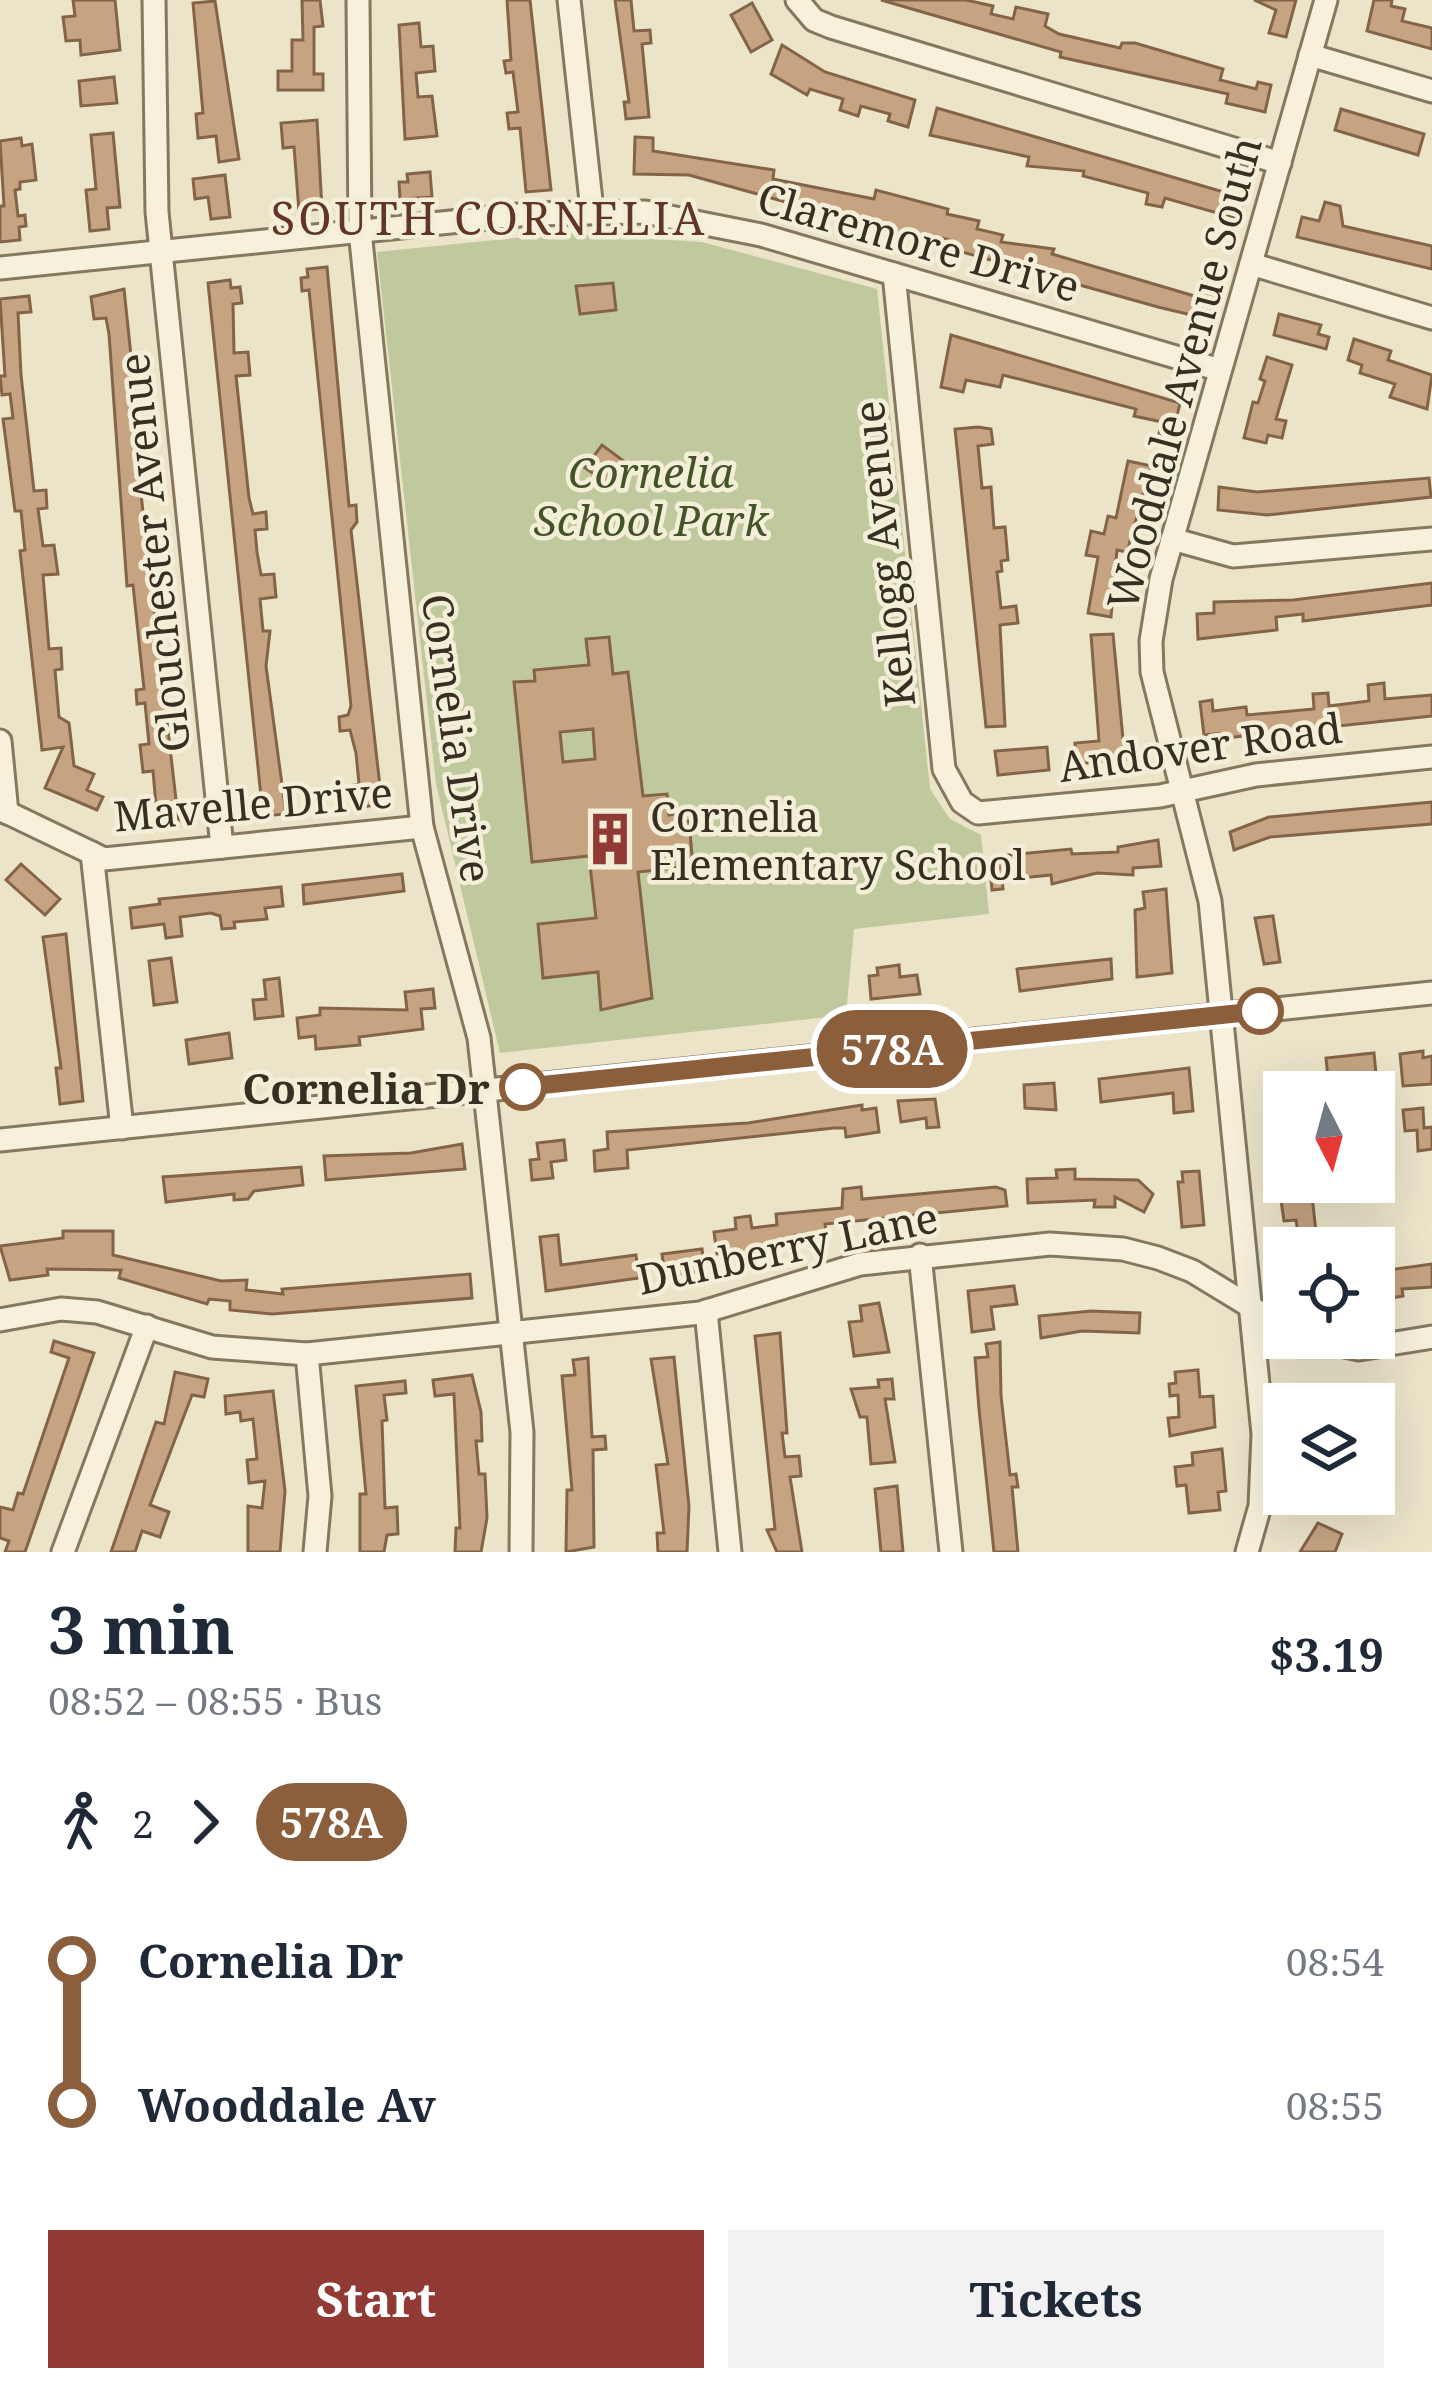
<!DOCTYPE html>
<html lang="en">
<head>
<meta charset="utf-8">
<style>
	:root { --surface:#fff; --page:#f2f2f3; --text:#1f2937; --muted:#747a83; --accent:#913a34 }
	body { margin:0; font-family:"Noto Serif",serif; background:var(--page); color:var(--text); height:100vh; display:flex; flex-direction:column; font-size:45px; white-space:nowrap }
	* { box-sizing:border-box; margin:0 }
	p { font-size:39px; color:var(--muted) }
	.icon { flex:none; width:66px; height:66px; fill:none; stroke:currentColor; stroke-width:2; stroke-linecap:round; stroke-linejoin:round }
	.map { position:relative; height:1552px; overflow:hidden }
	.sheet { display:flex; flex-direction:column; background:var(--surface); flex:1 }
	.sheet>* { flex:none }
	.badge { padding:0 24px; border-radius:39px; font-size:42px; line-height:78px }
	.needle { width:78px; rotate:174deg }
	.controls { position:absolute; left:1263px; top:1071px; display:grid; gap:24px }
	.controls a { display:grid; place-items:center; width:132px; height:132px; border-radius:0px; background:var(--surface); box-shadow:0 12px 48px #0002; font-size:60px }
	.map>.badge { position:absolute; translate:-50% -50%; box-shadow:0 0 0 6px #fff }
	.legs { display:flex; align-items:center; gap:18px; height:132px; padding:0 48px; font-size:39px }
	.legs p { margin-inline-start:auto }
	.summary { display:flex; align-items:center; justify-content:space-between; height:204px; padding:0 48px }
	h1 { font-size:66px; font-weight:700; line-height:90px }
	.primary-button { display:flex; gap:24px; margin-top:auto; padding:24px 48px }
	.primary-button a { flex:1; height:138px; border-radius:0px; background:var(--accent); color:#fff; font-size:48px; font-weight:700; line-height:138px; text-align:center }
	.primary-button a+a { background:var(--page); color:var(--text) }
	ul { padding:0 48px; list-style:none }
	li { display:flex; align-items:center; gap:42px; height:144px; font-size:45px }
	li i { display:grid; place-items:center; width:18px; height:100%; margin:0 15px; background:currentColor }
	li i::after { content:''; width:30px; height:30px; margin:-15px; border:9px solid; border-radius:50%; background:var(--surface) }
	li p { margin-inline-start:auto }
	li:first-child i { background:linear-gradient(#0000 50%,currentColor 0) }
	li:last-child i { background:linear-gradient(currentColor 50%,#0000 0) }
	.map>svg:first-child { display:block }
</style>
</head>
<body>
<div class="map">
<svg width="1432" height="1552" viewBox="0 0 1432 1552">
	<rect width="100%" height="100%" fill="#ebe4c9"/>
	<polygon fill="#c0c99d" points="564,233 702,242 877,289 930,789 950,819 981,835 989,914 854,929 846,1015 500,1053 436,784 377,252"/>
	<g fill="#c6a482" stroke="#846447" stroke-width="3" fill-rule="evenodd">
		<polygon points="73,0 115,0 120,50 81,55 80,40 66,41 63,17 75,16"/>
		<polygon points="302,0 320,0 323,26 314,27 314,74 323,74 323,90 278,90 278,71 292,71 292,40 303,40"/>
		<polygon points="507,0 530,0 551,190 526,192 520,128 509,129 507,113 518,112 513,72 506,73 504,61 511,60"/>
		<polygon points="615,0 631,0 634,31 650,30 651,43 642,44 649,117 626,119 624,102 629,102"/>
		<polygon points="881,0 966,0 993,6 991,14 1013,19 1016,7 1048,14 1045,26 1059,34 1120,48 1122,43 1135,43 1223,69 1220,80 1256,89 1258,82 1271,85 1265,112 1226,103 1228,94 1060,57 1061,52"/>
		<polygon points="1254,0 1296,0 1286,37 1269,33 1276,10"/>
		<polygon points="1374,0 1392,0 1391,6 1405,9 1402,21 1432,28 1432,49 1367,31"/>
		<polygon points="215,1 239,159 219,162 216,136 198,138 196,114 203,113 193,3"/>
		<polygon points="752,3 772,40 751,52 731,15"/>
		<polygon points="419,23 421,47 433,46 435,71 416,73 418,97 432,96 437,136 405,139 399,25"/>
		<polygon points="782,45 825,72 915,100 908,127 888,121 890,114 861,106 858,116 840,110 843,99 810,89 807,95 771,74"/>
		<polygon points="114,77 117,103 81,106 79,81"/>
		<polygon points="937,108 1244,198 1238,219 1165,198 1162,207 1146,204 1148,193 1083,176 1084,171 1027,166 1029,157 930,135"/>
		<polygon points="1341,109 1424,134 1418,155 1335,130"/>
		<polygon points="317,120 322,209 299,211 294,147 283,148 281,123"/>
		<polygon points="113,133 120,207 107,208 109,229 90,231 86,190 96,189 91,135"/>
		<polygon points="635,137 653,138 653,151 774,170 773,179 874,199 876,190 948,209 947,214 979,221 977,229 1003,235 1001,242 1054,249 1052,254 1198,297 1204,274 1221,279 1208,319 1158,307 948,248 950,240 927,234 915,238 689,175 634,174"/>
		<polygon points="21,138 22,146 32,144 36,180 20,182 20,189 15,190 18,216 25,215 26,226 19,227 20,240 0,242 0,206 4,206 0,141"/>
		<polygon points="430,172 432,197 400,199 399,182 408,182 407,174"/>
		<polygon points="225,175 230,217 211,219 208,197 195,199 193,179"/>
		<polygon points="1325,202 1340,206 1343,226 1432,246 1432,269 1297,237 1302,217 1319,221"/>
		<polygon points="327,267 349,506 356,505 357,522 351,530 382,804 362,807 361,798 351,799 349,786 359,784 356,753 350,730 340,731 339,717 348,715 351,706 309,290 302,291 301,278 308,277 307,269"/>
		<polygon points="230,280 231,288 240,287 242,303 233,304 234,353 248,352 250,375 236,376 249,498 253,514 266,512 267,529 255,530 257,552 261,575 274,574 276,597 260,599 263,631 270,631 266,666 286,814 263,816 208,283"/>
		<polygon points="613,283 616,310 580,314 576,286"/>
		<polygon points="124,289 139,432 134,433 179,826 158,828 153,771 143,772 140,745 149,744 145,703 137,704 136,690 144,689 133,585 127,586 109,334 106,318 94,319 91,297"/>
		<polygon points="29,296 31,312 18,313 21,375 34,491 46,490 47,508 38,509 43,546 54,545 58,574 43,575 49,649 61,648 62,669 55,670 59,717 69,723 74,766 94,774 87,790 103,797 97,810 45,788 63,747 42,750 20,551 25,550 21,511 15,511 3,419 13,418 10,394 2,395 0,376 5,376 0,299"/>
		<polygon points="1279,314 1321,325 1318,334 1329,337 1326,349 1274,335"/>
		<polygon points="951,335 1180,403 1172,437 1159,434 1162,422 1134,416 1136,409 1003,375 1000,387 966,380 963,392 941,387"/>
		<polygon points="1354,339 1391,351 1388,360 1432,375 1427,409 1390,397 1395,384 1360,373 1362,365 1348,360"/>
		<polygon points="1267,357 1292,365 1276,419 1286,421 1282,438 1268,435 1266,443 1244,438 1253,402 1258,403 1265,381 1260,379"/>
		<polygon points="978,427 991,429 993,444 978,446 982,488 991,487 994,528 1005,527 1008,560 1001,561 1002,571 997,572 1001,608 1016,606 1018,623 1000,625 1005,726 986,727 955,429"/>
		<polygon points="602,445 625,462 610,485 585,468"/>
		<polygon points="1128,461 1151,466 1127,552 1117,550 1111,617 1088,613 1098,557 1086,555 1091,531 1104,534 1108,516 1116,518"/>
		<polygon points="1429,478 1431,497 1267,515 1218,510 1219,487 1257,492"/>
		<polygon points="1432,583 1432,605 1303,621 1303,614 1276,617 1277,630 1198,639 1197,614 1214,613 1214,602 1293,600"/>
		<polygon points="1113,634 1125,760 1076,764 1075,743 1099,741 1091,635"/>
		<path d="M 609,637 L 613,674 L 628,672 L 643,796 L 667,794 L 669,815 L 675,814 L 676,822 L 689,821 L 693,866 L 638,872 L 652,998 L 601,1010 L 598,972 L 543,978 L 538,924 L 596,918 L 589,856 L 532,862 L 514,682 L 535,681 L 534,670 L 589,665 L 586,639 ZM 593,729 L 595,759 L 563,762 L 560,732 Z"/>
		<polygon points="1384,683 1385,699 1432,695 1432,716 1225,738 1225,733 1204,735 1200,702 1212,700 1213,711 1246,707 1247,715 1314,709 1313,694 1328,693 1329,706 1369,701 1368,685"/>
		<polygon points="1047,747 1049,770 998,775 995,751"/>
		<polygon points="1432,802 1432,824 1270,837 1234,850 1230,832 1269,817"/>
		<polygon points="1158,840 1161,866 1133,868 1133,875 1097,873 1052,884 1051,875 1002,880 1003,889 992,890 990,869 999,868 997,856 1071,849 1072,854 1118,852 1118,847"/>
		<polygon points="21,864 60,899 45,915 6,880"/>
		<polygon points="402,874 404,891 304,904 303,885"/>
		<polygon points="281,887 283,906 265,908 267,919 234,922 235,928 222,929 220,916 211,913 180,917 182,936 166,938 164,924 132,928 130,908 160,904 159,899"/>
		<polygon points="1166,889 1172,973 1137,977 1135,910 1145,908 1143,892"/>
		<polygon points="1273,916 1280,962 1264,964 1255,918"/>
		<polygon points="66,934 83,1101 60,1104 56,1068 61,1068 43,937"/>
		<polygon points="171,958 177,1002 154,1005 149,961"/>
		<polygon points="1111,959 1112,979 1020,991 1017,969"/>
		<polygon points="899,965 900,977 917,975 920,994 871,999 869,976 878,975 877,968"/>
		<polygon points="279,978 283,1016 255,1019 253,1000 266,999 264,980"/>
		<polygon points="433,989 435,1008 421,1009 423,1029 359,1037 360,1045 316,1049 315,1036 299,1038 297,1018 320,1015 320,1008 407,1010 405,992"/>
		<polygon points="229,1033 232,1058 189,1064 186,1040"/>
		<polygon points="1423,1051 1423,1058 1432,1056 1432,1084 1403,1086 1400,1054"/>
		<polygon points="1374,1053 1376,1074 1328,1078 1326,1058"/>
		<polygon points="1189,1068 1193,1111 1174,1113 1173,1093 1101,1102 1099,1079"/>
		<polygon points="1054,1083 1056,1110 1025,1108 1024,1085"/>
		<polygon points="935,1099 939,1127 927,1128 926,1118 901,1122 898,1101"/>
		<polygon points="862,1105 862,1110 876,1108 879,1132 846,1137 845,1128 834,1128 627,1150 628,1168 595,1171 594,1151 608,1149 607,1132 748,1123"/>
		<polygon points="1423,1108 1424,1128 1432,1127 1432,1149 1418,1151 1417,1130 1405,1131 1403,1110"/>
		<polygon points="564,1140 566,1160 551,1162 553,1178 532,1180 530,1160 539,1159 537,1143"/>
		<polygon points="462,1144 465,1169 326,1180 324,1156 411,1153"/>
		<polygon points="301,1167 303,1185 254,1191 248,1199 234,1200 234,1194 166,1202 163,1177"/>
		<polygon points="1075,1169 1075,1179 1138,1180 1153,1194 1144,1212 1115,1197 1115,1207 1094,1207 1095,1200 1028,1203 1027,1179 1057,1178 1056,1170"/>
		<polygon points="1199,1171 1204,1225 1182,1227 1178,1182 1183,1182 1182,1172"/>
		<polygon points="861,1187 862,1199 996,1187 1005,1190 1007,1206 825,1224 826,1232 796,1235 796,1242 765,1245 766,1252 717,1254 714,1232 736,1229 735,1218 750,1216 752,1228 777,1225 776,1214 842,1208 843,1189"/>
		<polygon points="1312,1196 1316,1232 1298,1234 1296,1220 1284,1221 1281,1200"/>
		<polygon points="63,1231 113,1231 113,1255 221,1281 247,1280 246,1290 283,1294 282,1289 470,1274 472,1298 272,1314 230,1310 230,1301 209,1299 207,1304 119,1278 121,1270 47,1269 48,1275 10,1280 0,1246 63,1238"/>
		<polygon points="558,1235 561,1265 636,1255 639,1278 546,1291 540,1237"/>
		<polygon points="702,1249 705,1271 665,1276 662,1254"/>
		<polygon points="1432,1264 1432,1287 1402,1289 1403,1296 1374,1301 1374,1272"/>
		<polygon points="1014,1286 1017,1304 991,1307 994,1329 972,1332 968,1291"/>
		<polygon points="879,1303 889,1352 854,1356 849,1322 862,1321 860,1306"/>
		<polygon points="1091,1311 1140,1313 1139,1333 1082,1331 1041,1338 1039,1316"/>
		<polygon points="780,1333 787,1433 782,1433 785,1457 799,1456 801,1476 790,1477 802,1552 777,1552 767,1530 775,1529 755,1336"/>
		<polygon points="54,1341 94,1353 25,1552 5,1552 9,1541 0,1538 0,1507 13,1510 18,1493 23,1494 69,1358 51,1352"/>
		<polygon points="1000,1342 1001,1396 1010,1475 1016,1474 1018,1487 1012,1487 1018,1552 994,1552 979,1409 975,1358 988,1357 986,1344"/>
		<polygon points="674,1357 689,1506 687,1552 658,1552 657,1533 664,1533 656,1465 668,1464 651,1359"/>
		<polygon points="588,1358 592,1437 605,1436 606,1449 593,1450 594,1547 566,1552 567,1490 572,1490 562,1376 575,1375 573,1360"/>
		<polygon points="1198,1370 1200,1397 1213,1396 1215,1427 1170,1436 1168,1418 1179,1417 1178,1395 1170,1396 1169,1384 1176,1383 1175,1372"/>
		<polygon points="175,1372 208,1379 204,1397 192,1395 150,1505 169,1512 160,1537 142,1531 135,1552 111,1552 156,1422 164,1424"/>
		<polygon points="472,1375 481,1412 482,1441 476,1441 479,1474 485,1474 487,1518 481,1552 455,1552 456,1528 460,1528 454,1394 435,1396 433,1380"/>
		<polygon points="892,1379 894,1399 885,1399 895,1462 871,1464 867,1417 860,1417 851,1389 879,1387 878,1380"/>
		<polygon points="405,1381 406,1393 384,1395 387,1420 382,1421 385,1508 397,1507 398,1534 387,1535 384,1552 360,1552 360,1494 366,1494 356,1386"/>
		<polygon points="273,1391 285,1491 280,1552 248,1552 248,1506 262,1508 265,1481 249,1483 247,1460 257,1459 253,1419 241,1421 240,1412 226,1414 225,1396"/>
		<polygon points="1222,1449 1226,1491 1218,1492 1220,1510 1189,1513 1186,1485 1177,1486 1175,1467 1193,1465 1192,1453"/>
		<polygon points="897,1486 903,1552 881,1552 875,1489"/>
		<polygon points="1318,1523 1342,1534 1335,1552 1300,1552"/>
	</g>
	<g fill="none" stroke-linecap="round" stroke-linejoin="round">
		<defs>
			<g id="minor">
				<polyline points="154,0 157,212 222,847"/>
				<polyline points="358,0 360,231 422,827 479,1038 522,1432 521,1552"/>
				<polyline points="569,0 592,210"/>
				<polyline points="797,0 814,20 831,27 1280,163"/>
				<polyline points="1310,55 1432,91"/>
				<polyline points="1251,264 1432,318"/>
				<polyline points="0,268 529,214 645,212 761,235 1220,370"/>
				<polyline points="894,274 944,769 962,802 978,813 1160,796 1256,775 1432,757"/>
				<polyline points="1172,539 1233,556 1432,539"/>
				<polyline points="0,741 7,813"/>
				<polyline points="0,809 104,859 422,827"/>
				<polyline points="92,853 122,1128"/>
				<polyline points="0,1140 1432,993"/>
				<polyline points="920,1255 951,1552"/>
				<polyline points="706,1311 730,1552"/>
				<polyline points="0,1320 61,1309 97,1312 212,1347 307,1354 700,1313 860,1264 1050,1244 1123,1249 1158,1258 1192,1271 1284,1327"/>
				<polyline points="1308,1338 1359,1349 1432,1337"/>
				<polyline points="307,1354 320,1496 315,1552"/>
				<polyline points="63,1552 147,1326"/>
				<polyline points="1247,1552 1260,1506 1263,1434 1210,901 1152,672 1151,641 1161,579 1326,0"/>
			</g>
		</defs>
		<use href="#minor" stroke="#86775f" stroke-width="27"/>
		<use href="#minor" stroke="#f7f1dc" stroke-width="21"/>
	</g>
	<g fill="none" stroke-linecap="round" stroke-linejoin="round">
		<defs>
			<polyline id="line-1" points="523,1087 1260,1011"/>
		</defs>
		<use href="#line-1" stroke="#fff" stroke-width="27"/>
		<use href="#line-1" stroke="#8b5e3c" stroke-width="18"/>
	</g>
	<defs>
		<symbol id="building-bare" viewBox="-9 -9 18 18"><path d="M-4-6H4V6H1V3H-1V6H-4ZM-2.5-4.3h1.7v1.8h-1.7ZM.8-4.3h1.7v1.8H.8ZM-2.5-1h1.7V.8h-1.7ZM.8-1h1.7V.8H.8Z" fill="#913a34" stroke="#f3eed8" stroke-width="2.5" paint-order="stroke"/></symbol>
	</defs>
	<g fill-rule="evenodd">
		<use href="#building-bare" x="572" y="801" width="76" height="76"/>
	</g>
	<g fill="#fff" stroke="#8b5e3c" stroke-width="6">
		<circle cx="1260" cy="1011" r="21"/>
		<circle cx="523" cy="1087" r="21"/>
	</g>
	<g text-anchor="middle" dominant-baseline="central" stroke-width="9" stroke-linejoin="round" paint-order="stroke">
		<g font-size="42" fill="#382e21" stroke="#f3eed8">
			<text transform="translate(919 241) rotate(16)">Claremore Drive</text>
			<text transform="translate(1183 373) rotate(-75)">Wooddale Avenue South</text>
			<text transform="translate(153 553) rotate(-96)">Glouchester Avenue</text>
			<text transform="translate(883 554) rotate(-96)">Kellogg Avenue</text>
			<text transform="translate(458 738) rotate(82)">Cornelia Drive</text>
			<text transform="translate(1200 746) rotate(-8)">Andover Road</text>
			<text transform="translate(253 803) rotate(-5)">Mavelle Drive</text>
			<text transform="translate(787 1247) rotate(-12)">Dunberry Lane</text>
		</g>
		<g font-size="42" font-style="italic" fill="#455329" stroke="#f3eed8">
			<text x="651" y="471">Cornelia<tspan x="651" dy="48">School Park</tspan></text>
		</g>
		<g font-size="42" fill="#382e21" stroke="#f3eed8" text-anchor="start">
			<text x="650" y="815">Cornelia<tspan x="650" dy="48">Elementary School</tspan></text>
		</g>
		<g font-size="42" font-weight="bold" fill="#382e21" stroke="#f3eed8" text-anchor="end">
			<text x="490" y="1087">Cornelia Dr</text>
		</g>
		<g font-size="45" letter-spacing="3" fill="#613624" stroke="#f3eed8">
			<text x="489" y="217">SOUTH CORNELIA</text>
		</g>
	</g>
</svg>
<div class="controls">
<a><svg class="needle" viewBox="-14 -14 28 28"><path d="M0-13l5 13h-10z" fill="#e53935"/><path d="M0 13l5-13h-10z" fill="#747a83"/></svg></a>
<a><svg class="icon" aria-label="locate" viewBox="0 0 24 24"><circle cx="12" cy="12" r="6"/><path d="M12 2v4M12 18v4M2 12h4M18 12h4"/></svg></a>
<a><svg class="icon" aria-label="layers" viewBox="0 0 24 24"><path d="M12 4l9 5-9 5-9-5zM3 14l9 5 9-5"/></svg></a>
</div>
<b class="badge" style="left:892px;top:1049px;background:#8b5e3c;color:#fff">578A</b>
</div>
<section class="sheet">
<div class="summary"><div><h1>3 min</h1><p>08:52 – 08:55 · Bus</p></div><b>$3.19</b></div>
<div class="legs"><svg class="icon" aria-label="walk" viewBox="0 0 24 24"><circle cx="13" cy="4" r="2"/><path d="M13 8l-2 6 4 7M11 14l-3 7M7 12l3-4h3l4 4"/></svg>2<svg class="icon" aria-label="forward" viewBox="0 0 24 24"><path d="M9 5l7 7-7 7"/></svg><b class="badge" style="background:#8b5e3c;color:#fff">578A</b></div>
<ul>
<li><i style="color:#8b5e3c"></i><b>Cornelia Dr</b><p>08:54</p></li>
<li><i style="color:#8b5e3c"></i><b>Wooddale Av</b><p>08:55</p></li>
</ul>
<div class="primary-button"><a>Start</a><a>Tickets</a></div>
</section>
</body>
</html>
